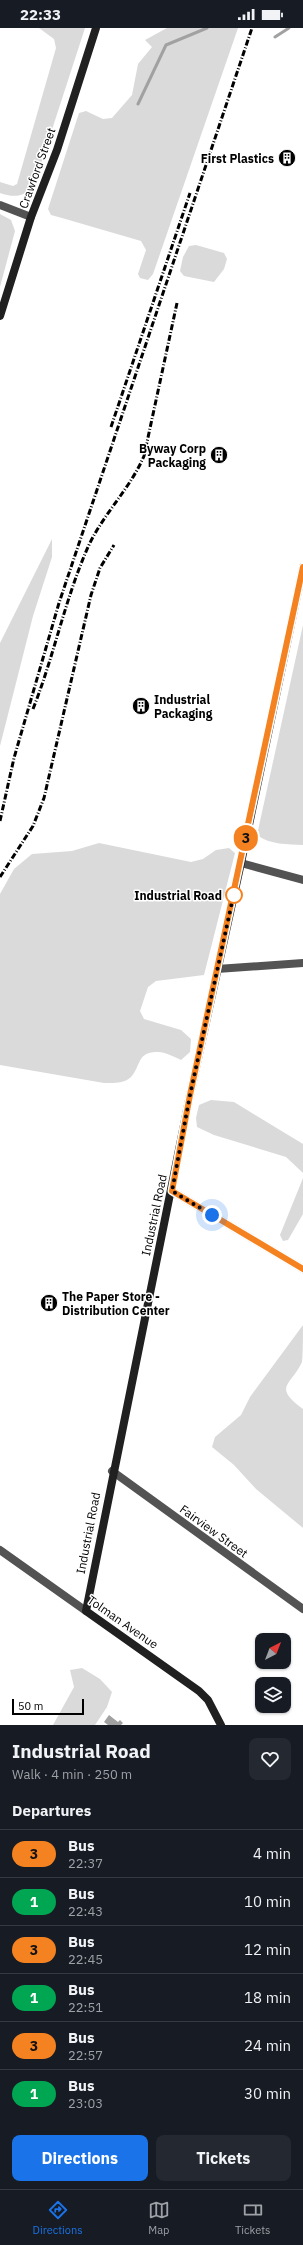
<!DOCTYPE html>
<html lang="en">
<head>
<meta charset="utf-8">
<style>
	:root { --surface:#171b24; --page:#242831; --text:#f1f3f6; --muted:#9ea1a6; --line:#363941; --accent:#1a73e8 }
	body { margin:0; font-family:"IBM Plex Sans",sans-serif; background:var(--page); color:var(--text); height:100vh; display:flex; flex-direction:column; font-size:15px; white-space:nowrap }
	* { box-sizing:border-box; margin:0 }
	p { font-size:13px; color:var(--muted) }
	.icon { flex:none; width:22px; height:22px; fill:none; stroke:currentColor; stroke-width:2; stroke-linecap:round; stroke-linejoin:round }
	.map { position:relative; height:1697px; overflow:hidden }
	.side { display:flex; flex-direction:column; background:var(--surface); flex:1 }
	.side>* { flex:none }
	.badge { padding:0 8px; border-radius:13px; font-size:14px; line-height:26px }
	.needle { width:26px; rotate:42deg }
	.buttons { position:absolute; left:255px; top:1605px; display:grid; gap:8px }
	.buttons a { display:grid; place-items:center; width:36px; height:36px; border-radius:8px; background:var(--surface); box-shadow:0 1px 3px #0004; font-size:20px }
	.scale { position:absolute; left:12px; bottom:10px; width:72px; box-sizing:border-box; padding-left:4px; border:2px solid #000; border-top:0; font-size:11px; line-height:14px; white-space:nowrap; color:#000; -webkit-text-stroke:3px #fff; paint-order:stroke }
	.you { position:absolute; width:20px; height:20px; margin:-10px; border:3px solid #fff; border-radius:50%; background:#1a73e8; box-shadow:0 0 0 6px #1a73e833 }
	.map>.badge { position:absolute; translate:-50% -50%; box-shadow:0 0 0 2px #fff }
	h2 { padding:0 12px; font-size:15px; line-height:36px }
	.round { display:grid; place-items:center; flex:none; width:42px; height:42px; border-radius:8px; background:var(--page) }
	.overview { display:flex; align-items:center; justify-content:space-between; height:68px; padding:0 12px }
	h1 { font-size:19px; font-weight:700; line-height:30px }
	.button { display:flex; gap:8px; margin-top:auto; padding:8px 12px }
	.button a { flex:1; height:46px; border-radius:8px; background:var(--accent); color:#fff; font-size:16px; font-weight:700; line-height:46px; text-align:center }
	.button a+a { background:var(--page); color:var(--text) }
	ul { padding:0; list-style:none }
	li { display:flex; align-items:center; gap:12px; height:48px; padding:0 12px; border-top:1px solid var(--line) }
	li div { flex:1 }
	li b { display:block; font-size:15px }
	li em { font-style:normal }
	li .badge { min-width:44px; font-weight:700; text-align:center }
	.status { display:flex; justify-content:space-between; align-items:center; height:28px; padding:0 20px; background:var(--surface); direction:ltr }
	.status svg { height:11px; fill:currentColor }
	.tab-bar { display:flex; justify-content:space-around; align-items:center; height:56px; border-top:1px solid var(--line); background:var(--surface); font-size:11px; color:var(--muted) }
	.tab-bar a { display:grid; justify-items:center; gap:2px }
	.tab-bar .active { color:var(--accent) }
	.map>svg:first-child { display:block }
</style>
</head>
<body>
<div class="status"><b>22:33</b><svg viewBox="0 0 49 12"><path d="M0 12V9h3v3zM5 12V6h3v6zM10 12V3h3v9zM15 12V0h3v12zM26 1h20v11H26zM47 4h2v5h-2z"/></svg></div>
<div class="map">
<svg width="303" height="1697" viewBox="0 0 303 1697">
	<rect width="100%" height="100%" fill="#fff"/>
	<g fill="#dadada">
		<path d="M 39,0 L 85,0 L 34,157 C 25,169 14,170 0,165 L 0,154 L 13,158 L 17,156 L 56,20 L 54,11 Z"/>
		<polygon points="167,0 238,0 153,246 148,252 140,250 138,246 146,222 141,213 62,190 51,187 48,181 79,85 86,83 103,91 112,90 132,67 138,36 152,19 145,12"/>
		<polygon points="0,186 11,192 15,203 0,259"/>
		<polygon points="196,217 224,225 227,231 224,241 214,254 184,248 180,243 183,229 189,218"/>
		<polygon points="52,511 52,529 33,588 0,718 0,615"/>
		<path d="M 303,597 L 303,817 C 288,816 270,817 257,807 Z"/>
		<path d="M 99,815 L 191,834 L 203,831 L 216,822 L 229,820 L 235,825 L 204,947 L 156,953 L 148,959 L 140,983 L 144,991 L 181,1002 L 191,1011 L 190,1024 L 181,1032 C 175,1029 165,1024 158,1024 C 137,1023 141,1038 131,1049 C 124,1056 113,1055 104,1055 L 0,1037 L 0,866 L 14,841 L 32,826 L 72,823 Z"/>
		<polygon points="211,1072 234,1074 303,1116 303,1145 286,1129 214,1107 197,1099 196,1090 199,1077"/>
		<polygon points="303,1150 303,1186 288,1212 283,1213 280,1207"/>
		<path d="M 303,1297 C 303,1306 303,1328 302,1334 C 291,1358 272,1358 303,1381 L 303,1500 L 256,1461 L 234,1437 L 212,1419 L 215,1409 L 241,1387 L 250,1369 Z"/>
		<polygon points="82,1640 100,1651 112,1664 107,1679 95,1697 53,1697 74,1659 70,1642"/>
	</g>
	<polygon fill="#a1a1a1" points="109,1687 118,1694 120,1692 123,1695 121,1697 108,1697 104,1694"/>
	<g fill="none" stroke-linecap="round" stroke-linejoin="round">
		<g stroke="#a1a1a1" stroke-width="3">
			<polyline points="275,9 289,0"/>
			<polyline points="138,76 166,17 207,0"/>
		</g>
		<g stroke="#535353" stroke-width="8">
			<polyline points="0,177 31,189"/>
			<polyline points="241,835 303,852"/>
			<polyline points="217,941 303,935"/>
			<polyline points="172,1163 303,1241"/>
			<polyline points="112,1443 303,1581"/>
			<polyline points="0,1522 86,1583"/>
		</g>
		<g stroke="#202020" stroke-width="8">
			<polyline points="0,288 31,189 57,122 96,0"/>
			<polyline points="221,1697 208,1672 199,1663 86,1583 190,1067 241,835 303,539"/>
		</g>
		<g stroke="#000" stroke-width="3" stroke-dasharray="6 2 1 2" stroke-linecap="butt">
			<polyline points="111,399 190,165"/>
			<path d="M 33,681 C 54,628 65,571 88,519 C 103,486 130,461 144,428 L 177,275"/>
			<polyline points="0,793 14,730 59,575 252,0"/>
			<polyline points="0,849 33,798 44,770 91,567 100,540 114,517"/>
		</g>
	</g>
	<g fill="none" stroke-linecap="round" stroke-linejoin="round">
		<defs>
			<polyline id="line" points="303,539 190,1067 172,1163 303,1241"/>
		</defs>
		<use href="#line" stroke="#fff" stroke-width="9"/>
		<use href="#line" stroke="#f58220" stroke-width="6"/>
		<polyline stroke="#000" stroke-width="4" stroke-dasharray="0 7.2" points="212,1187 172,1163 190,1067 234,865 234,867"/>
	</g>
	<defs>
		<symbol id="building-disc" viewBox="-11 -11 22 22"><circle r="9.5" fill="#000" stroke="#fff"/><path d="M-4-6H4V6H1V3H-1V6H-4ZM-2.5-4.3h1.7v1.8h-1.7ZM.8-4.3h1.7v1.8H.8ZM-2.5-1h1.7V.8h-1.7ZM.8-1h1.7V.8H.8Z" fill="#fff"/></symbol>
	</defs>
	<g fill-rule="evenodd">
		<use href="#building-disc" x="277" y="120" width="20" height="20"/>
		<use href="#building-disc" x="209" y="417" width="20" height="20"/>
		<use href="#building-disc" x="131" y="668" width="20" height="20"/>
		<use href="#building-disc" x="39" y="1265" width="20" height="20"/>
	</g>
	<circle fill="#fff" stroke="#f58220" stroke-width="2" cx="234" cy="867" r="8"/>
	<g text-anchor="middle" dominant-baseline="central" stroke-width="3" stroke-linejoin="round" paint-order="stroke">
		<g font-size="12" font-weight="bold" fill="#000" stroke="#fff" text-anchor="end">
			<text x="274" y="130">First Plastics</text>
			<text x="206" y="420">Byway Corp<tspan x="206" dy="14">Packaging</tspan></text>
			<text x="154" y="671" text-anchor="start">Industrial<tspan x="154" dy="14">Packaging</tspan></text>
			<text x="62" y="1268" text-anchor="start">The Paper Store -<tspan x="62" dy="14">Distribution Center</tspan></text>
		</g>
		<g font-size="12" fill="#000" stroke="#fff">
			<text transform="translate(37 140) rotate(-70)">Crawford Street</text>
			<text transform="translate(154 1187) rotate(-78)">Industrial Road</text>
			<text transform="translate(214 1503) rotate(36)">Fairview Street</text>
			<text transform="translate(88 1505) rotate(-79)">Industrial Road</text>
			<text transform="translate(123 1594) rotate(35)">Tolman Avenue</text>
		</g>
		<g font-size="12" font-weight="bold" fill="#000" stroke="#fff" text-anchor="end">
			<text x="222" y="867">Industrial Road</text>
		</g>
	</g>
</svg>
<div class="buttons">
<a><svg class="needle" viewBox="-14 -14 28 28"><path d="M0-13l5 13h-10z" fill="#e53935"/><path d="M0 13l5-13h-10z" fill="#9ea1a6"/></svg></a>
<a><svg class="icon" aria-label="layers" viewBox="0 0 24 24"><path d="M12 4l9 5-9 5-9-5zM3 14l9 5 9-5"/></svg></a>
</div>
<div class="scale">50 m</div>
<div class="you" style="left:212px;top:1187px"></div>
<b class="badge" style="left:246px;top:810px;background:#f58220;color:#111">3</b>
</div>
<section class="side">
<div class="overview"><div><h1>Industrial Road</h1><p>Walk · 4 min · 250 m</p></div><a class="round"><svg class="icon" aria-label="heart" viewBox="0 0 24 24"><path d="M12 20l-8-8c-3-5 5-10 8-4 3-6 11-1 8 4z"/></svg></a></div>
<h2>Departures</h2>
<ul>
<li><span class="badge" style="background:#f58220;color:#111">3</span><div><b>Bus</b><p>22:37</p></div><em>4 min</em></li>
<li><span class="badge" style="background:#00a651;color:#fff">1</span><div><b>Bus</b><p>22:43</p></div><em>10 min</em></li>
<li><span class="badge" style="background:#f58220;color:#111">3</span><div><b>Bus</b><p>22:45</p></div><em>12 min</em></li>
<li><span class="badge" style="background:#00a651;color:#fff">1</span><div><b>Bus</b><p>22:51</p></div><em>18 min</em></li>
<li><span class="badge" style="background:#f58220;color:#111">3</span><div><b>Bus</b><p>22:57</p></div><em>24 min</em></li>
<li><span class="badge" style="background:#00a651;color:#fff">1</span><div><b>Bus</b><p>23:03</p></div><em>30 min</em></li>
</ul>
<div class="button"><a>Directions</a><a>Tickets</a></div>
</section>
<nav class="tab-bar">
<a class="active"><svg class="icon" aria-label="directions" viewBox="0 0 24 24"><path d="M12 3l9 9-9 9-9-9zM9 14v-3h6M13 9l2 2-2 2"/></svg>Directions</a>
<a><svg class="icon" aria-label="map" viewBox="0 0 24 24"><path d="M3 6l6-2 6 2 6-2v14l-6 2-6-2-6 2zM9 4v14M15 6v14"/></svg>Map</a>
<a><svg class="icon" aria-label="tickets" viewBox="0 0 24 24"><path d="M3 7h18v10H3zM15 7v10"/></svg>Tickets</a>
</nav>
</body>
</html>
